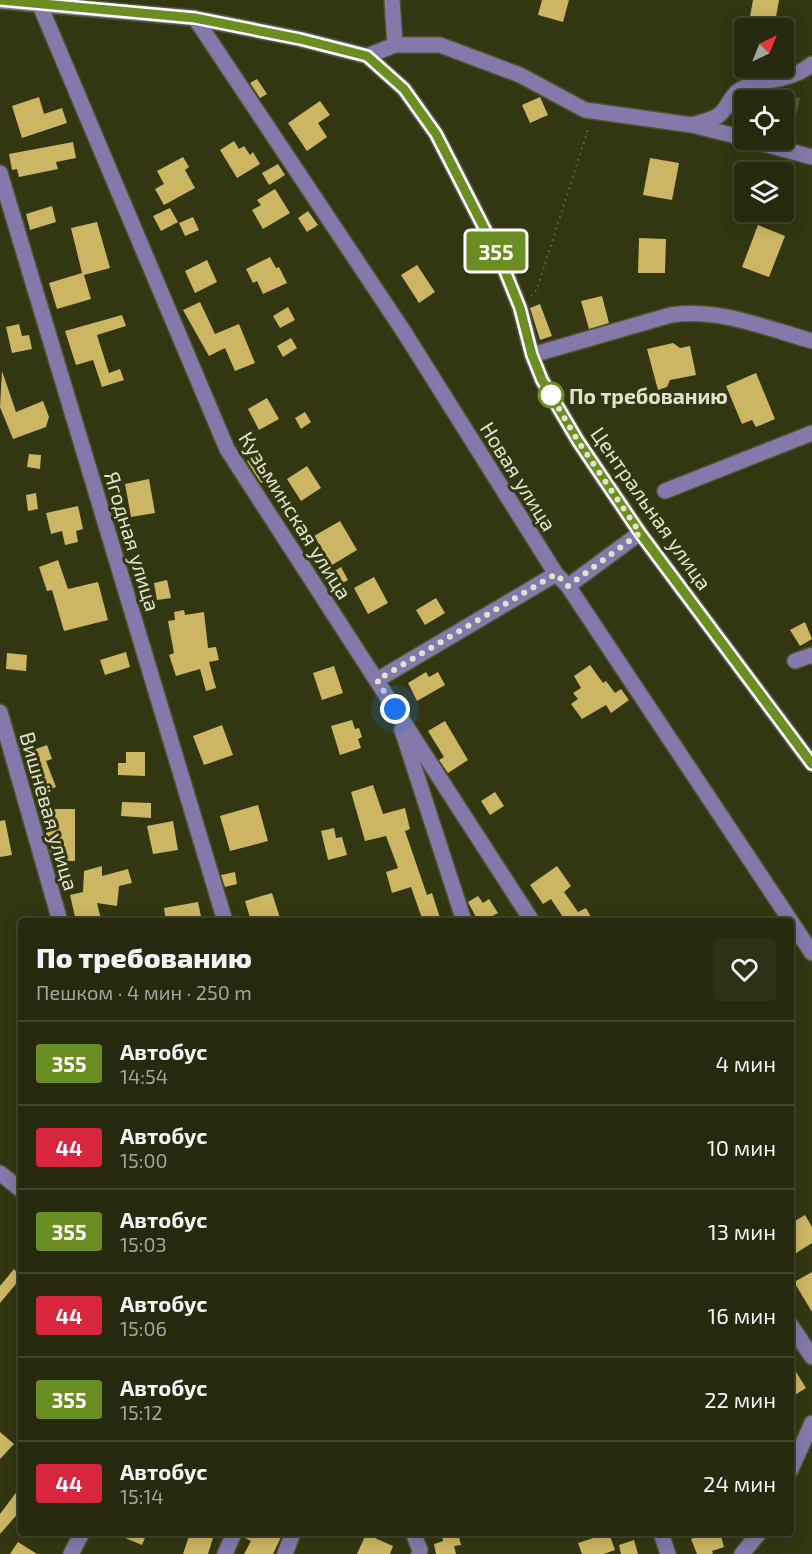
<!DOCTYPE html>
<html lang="ru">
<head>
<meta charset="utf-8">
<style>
	:root { --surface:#26290d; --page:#2e3116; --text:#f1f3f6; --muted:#a4a69d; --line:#42452e }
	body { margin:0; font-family:"Exo 2",sans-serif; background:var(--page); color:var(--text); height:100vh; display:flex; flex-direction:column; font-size:22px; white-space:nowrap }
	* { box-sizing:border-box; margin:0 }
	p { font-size:20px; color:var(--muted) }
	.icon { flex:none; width:33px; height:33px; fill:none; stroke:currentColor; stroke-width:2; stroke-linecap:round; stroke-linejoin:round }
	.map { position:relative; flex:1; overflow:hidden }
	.drawer { position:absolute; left:18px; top:918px; width:776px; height:618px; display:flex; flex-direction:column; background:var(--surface); border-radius:6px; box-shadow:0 3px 15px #0003,0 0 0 2px var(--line) }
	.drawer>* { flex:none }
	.badge { padding:0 12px; border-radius:4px; font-size:21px; line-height:39px }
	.needle { width:39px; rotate:43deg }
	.fabs { position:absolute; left:734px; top:18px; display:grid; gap:12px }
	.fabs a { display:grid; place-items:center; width:60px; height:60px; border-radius:6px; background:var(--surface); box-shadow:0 3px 15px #0003,0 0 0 2px var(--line); font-size:30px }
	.you { position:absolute; width:30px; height:30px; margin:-15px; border:4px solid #fff; border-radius:50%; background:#1a73e8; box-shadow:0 0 0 9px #1a73e833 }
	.map>.badge { position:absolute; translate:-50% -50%; box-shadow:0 0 0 3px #fff }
	.round { display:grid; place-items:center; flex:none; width:63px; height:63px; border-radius:6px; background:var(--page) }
	.summary { display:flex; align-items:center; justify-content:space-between; height:102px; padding:0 18px }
	h1 { font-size:28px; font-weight:800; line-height:45px }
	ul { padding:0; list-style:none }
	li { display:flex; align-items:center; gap:18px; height:84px; padding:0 18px; border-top:2px solid var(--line) }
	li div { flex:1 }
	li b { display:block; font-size:22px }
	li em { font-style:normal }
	li .badge { min-width:66px; font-weight:700; text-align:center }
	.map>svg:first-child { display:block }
</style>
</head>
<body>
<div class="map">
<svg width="812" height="1554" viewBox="0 0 812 1554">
	<rect width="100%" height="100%" fill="#333711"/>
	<polygon fill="#545a29" points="762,90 800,98 794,125 783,122 783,100 760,100"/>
	<g fill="#ccb663">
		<polygon points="542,0 569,0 563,22 538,15"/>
		<polygon points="753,0 779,0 774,28 748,28"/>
		<polygon points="257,79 267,94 260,98 250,83"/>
		<polygon points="39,97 44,114 62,108 67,123 22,138 12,106"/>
		<polygon points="540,97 548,115 530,123 522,105"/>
		<polygon points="320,101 330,115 318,123 327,137 307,151 288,123"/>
		<polygon points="234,141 239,149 244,146 250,155 253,152 260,164 237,178 220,150"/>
		<polygon points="73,142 76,158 56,162 58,169 19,177 17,169 12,170 9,154"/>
		<polygon points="183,157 189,167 185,170 195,188 164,205 155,189 164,184 157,171"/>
		<polygon points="650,158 679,163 672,200 643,195"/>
		<polygon points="278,164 285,175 269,185 262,173"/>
		<polygon points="275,189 290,213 263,229 252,210 261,205 257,200"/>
		<polygon points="52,206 56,222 30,230 26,214"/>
		<polygon points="170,208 178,222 161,231 153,216"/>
		<polygon points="308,211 318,225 307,232 298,218"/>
		<polygon points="193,217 199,230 185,236 179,223"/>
		<polygon points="97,222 110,268 84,275 91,299 57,309 49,283 82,273 71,228"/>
		<polygon points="758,225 785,236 769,277 742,267"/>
		<polygon points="639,238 666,239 665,273 638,273"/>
		<polygon points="270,257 276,268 279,267 287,283 263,294 257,281 253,283 246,269"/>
		<polygon points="207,260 217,282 195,293 185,271"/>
		<polygon points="417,265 435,292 419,303 401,275"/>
		<polygon points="602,296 609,323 589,329 581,301"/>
		<polygon points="200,302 215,334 239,324 255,363 235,371 225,348 209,356 183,310"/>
		<polygon points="540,304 552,336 540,340 530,308"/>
		<polygon points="288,307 295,320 280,328 273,316"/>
		<polygon points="122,315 126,326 97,335 109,373 120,369 124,380 102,387 93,360 76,365 65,331"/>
		<polygon points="19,324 22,336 29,335 32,349 12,353 6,327"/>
		<polygon points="291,338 297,348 283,357 277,346"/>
		<polygon points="673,343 680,348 690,346 696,375 670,380 667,387 658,390 647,349"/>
		<polygon points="2,371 16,412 43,401 49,417 46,427 13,439 0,407"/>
		<polygon points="756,373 775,419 756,427 752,420 742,424 726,386"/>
		<polygon points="267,398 279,419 259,430 248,409"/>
		<polygon points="305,412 311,422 301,429 295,418"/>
		<polygon points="29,454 41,455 40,469 27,467"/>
		<polygon points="259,455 271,477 261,483 247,461"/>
		<polygon points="307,466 321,488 301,501 287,479"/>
		<polygon points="149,479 155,513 131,517 125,484"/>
		<polygon points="36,493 38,509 28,511 26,495"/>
		<polygon points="78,506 83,529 76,531 78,542 65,545 62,531 51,534 46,513"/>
		<polygon points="340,521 357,550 332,565 314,536"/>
		<polygon points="58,560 68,589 98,582 108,620 64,631 52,590 47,591 39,567"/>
		<polygon points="341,567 348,580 336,587 328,575"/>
		<polygon points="374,577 388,603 368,614 354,588"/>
		<polygon points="167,580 171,598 157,600 154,583"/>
		<polygon points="436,598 445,613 425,625 416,610"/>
		<polygon points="184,610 185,615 204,612 208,648 216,647 219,660 209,662 216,688 206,691 200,669 176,676 169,655 174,653 168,621 175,620 174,612"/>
		<polygon points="805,622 812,639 800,646 790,630"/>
		<polygon points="126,652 130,667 105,675 100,660"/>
		<polygon points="7,653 27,655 26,671 6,669"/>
		<polygon points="590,665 603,683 606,681 615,693 621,689 629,700 611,713 606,705 582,719 571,704 578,699 573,693 581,688 574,676"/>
		<polygon points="334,666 343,693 322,700 313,673"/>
		<polygon points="426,672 429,677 438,672 445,685 417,701 408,683"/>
		<polygon points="352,720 355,729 359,728 362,737 358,739 361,748 340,755 331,726"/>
		<polygon points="445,721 468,760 448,773 439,760 444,757 428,731"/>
		<polygon points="222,725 233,755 204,765 193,736"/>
		<polygon points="47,745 52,759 46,761 56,787 42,792 27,752"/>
		<polygon points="126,752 145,752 145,776 118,775 118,763 126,763"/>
		<polygon points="373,785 383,814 405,808 410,829 405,831 427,895 432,893 441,921 423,921 411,887 392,893 386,872 398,868 386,836 365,841 351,792"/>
		<polygon points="495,792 504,806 490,815 481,801"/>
		<polygon points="122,802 151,803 151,818 121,816"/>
		<polygon points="258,805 268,841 230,851 220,816"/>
		<polygon points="46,809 75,809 75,861 53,861 46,837"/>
		<polygon points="5,820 12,855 0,857 0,821"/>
		<polygon points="173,821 178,850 153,854 147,826"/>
		<polygon points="334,828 336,838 342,837 347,855 328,860 321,831"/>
		<polygon points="102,866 102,876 128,869 132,883 119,886 117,906 97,903 101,919 76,921 70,895 83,892 84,871"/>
		<polygon points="557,866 571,886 564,892 578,912 586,908 593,921 563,921 565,920 551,899 543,904 530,885"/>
		<polygon points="235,872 237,884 225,887 221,875"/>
		<polygon points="272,893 281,921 251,921 245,901"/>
		<polygon points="478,896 483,903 489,899 498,913 484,921 478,921 468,902"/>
		<polygon points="198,902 202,921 166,921 164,908"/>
		<polygon points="805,1215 812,1227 812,1243 790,1257 790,1224"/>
		<polygon points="14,1269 21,1278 0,1303 0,1286"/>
		<polygon points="812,1272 812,1312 794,1282"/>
		<polygon points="790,1362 806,1388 790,1398"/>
		<polygon points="0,1432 14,1444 0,1459"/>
		<polygon points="21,1486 21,1510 0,1534 0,1514"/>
		<polygon points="113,1533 147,1533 142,1545"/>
		<polygon points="190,1533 208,1533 207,1536 213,1538 208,1554 183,1554"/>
		<polygon points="244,1533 273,1533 281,1537 273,1554 244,1554 251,1541 243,1537"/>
		<polygon points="458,1533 461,1545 454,1546 456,1554 436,1554 434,1544 443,1541 442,1536"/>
		<polygon points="609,1533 615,1550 604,1554 582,1554 578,1543"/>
		<polygon points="707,1533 720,1533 724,1547 712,1551 713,1554 697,1554 691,1539"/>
		<polygon points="366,1534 393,1546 390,1554 357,1554"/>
		<polygon points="634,1540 638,1554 621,1554 619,1545"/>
		<polygon points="18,1542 37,1554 10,1554"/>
	</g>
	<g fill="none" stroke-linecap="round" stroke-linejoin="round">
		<defs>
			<g id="minor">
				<polyline points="392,0 395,45"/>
				<polyline points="0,1 195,18 300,39 367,56 404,89 436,134 501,261 520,308 532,355 542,380 578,441 640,533 812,764"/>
				<polyline points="39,3 227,449 532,921"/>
				<polyline points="195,18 404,332 556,574 568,586 812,953"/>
				<polyline points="367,56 395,45 440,45 520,75 585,110 692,125 744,138"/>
				<path d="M 692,125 C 700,122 713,120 719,115 C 727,109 730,98 737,92 C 756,77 787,85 812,64"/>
				<polyline points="749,140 812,157"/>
				<polyline points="0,173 225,921"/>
				<path d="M 532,355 L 671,315 C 719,308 766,328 812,341"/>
				<polyline points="665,491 812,433"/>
				<polyline points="568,586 640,533"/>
				<polyline points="795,661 812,655"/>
				<polyline points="377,680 556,574"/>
				<polyline points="0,712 60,921"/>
				<polyline points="402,730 464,921"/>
				<polyline points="0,1173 21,1190"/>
				<polyline points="790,1324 812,1357"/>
				<polyline points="790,1471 812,1423"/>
				<polyline points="413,1533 420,1550 419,1554"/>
				<polyline points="661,1533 668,1554"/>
				<polyline points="71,1554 82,1533"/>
				<polyline points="225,1554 234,1533"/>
				<polyline points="285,1554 293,1533"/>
				<polyline points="742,1554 759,1533"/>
			</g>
		</defs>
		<use href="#minor" stroke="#4f532f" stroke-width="18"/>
		<polyline stroke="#696d4c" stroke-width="2" stroke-dasharray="1.5 4.5" stroke-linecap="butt" points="531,296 537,289 589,126"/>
		<use href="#minor" stroke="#8479aa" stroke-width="15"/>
	</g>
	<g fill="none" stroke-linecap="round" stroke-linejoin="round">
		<defs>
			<polyline id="line" points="0,0 195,18 300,39 367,56 404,89 436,134 501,261 520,308 532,355 542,380 578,441 640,533 812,764"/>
		</defs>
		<use href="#line" stroke="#fff" stroke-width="14"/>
		<use href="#line" stroke="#6b8e23" stroke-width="9"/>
		<polyline stroke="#dfe3ce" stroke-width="6" stroke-dasharray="0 10.8" points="395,709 377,680 556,574 568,586 640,533 578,441 551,395"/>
	</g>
	<circle fill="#fff" stroke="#6b8e23" stroke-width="3" cx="551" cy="395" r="12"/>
	<g text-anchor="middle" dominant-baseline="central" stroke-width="6" stroke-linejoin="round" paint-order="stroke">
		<g font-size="21" font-weight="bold" fill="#dfe3ce" stroke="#333711" text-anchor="start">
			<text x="569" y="395">По требованию</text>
		</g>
		<g font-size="21" fill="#dfe3ce" stroke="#333711">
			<text transform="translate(519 476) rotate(58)">Новая улица</text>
			<text transform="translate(652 508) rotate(55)">Центральная улица</text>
			<text transform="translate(296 515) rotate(58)">Кузьминская улица</text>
			<text transform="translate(133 541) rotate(73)">Ягодная улица</text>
			<text transform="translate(50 811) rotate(74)">Вишнёвая улица</text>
		</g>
	</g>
</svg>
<div class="fabs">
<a><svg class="needle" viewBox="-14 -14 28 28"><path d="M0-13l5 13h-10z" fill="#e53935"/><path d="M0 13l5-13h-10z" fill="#a4a69d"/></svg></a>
<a><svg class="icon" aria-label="locate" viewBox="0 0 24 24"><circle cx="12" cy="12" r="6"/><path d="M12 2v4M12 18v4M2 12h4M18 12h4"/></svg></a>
<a><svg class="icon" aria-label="layers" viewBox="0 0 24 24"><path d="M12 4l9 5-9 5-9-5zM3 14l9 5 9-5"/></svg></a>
</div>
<div class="you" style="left:395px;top:709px"></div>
<b class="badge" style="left:496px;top:251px;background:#6b8e23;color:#fff">355</b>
<section class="drawer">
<div class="summary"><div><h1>По требованию</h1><p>Пешком · 4 мин · 250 m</p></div><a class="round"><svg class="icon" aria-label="heart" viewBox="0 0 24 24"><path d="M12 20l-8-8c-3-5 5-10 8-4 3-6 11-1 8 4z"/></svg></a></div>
<ul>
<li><span class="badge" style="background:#6b8e23;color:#fff">355</span><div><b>Автобус</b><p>14:54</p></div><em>4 мин</em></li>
<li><span class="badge" style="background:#d7263d;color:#fff">44</span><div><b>Автобус</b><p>15:00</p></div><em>10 мин</em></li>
<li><span class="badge" style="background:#6b8e23;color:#fff">355</span><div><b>Автобус</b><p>15:03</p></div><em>13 мин</em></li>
<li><span class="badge" style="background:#d7263d;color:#fff">44</span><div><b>Автобус</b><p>15:06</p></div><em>16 мин</em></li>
<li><span class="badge" style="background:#6b8e23;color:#fff">355</span><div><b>Автобус</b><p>15:12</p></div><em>22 мин</em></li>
<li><span class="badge" style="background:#d7263d;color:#fff">44</span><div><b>Автобус</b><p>15:14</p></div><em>24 мин</em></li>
</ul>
</section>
</div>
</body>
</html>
